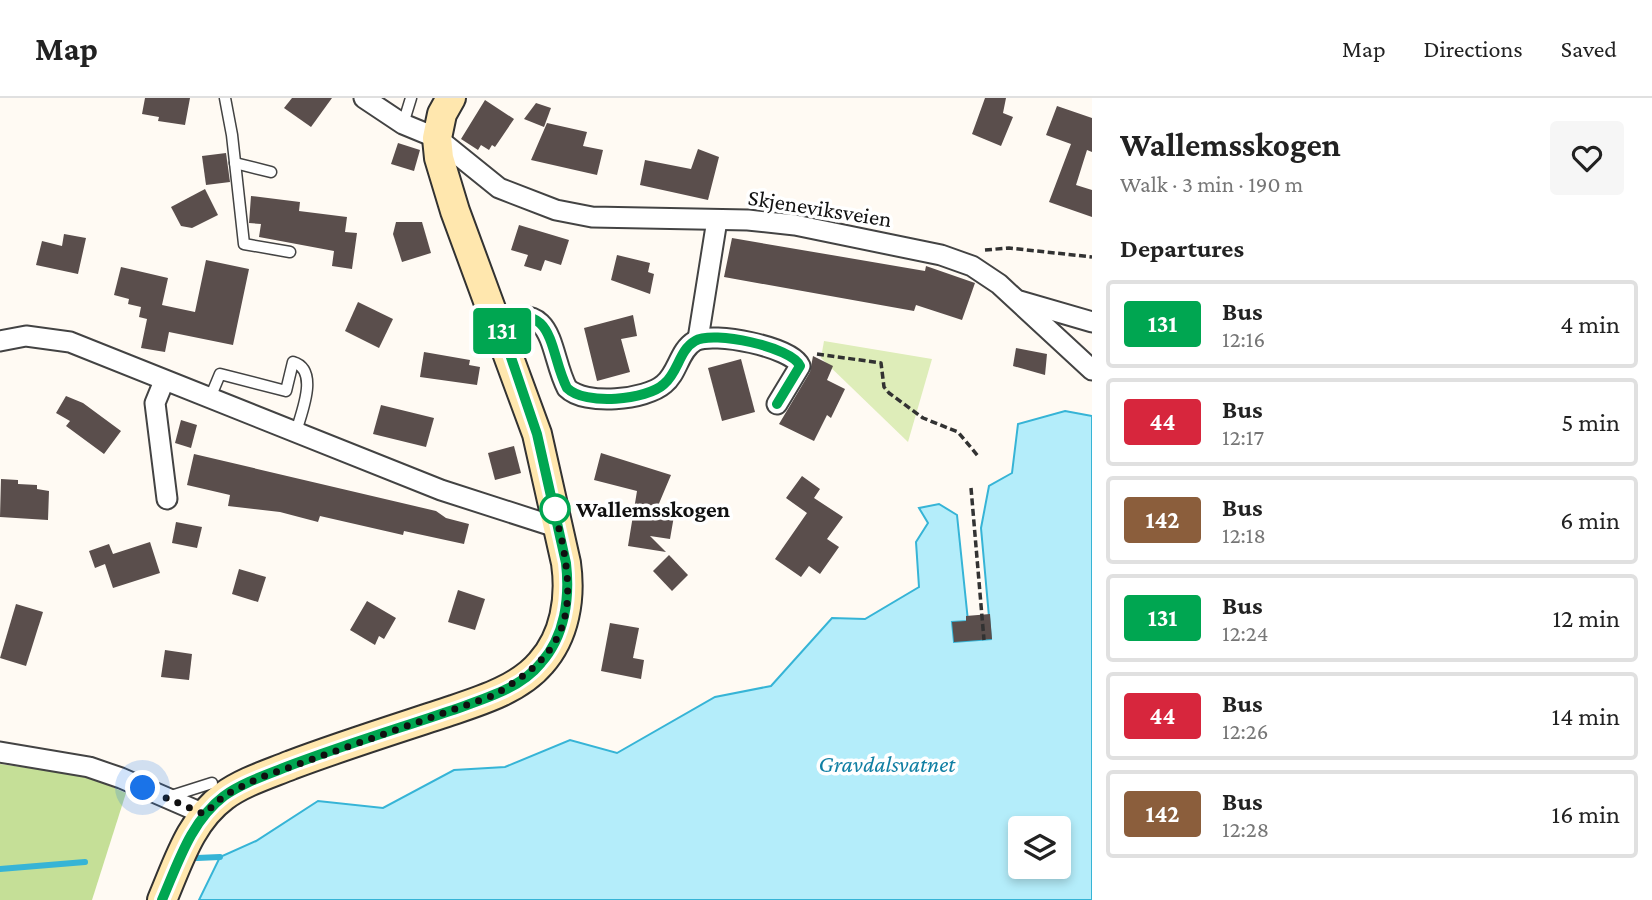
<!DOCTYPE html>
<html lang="en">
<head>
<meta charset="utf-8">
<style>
	:root { --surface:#fff; --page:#f6f6f6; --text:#222; --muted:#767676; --line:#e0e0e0 }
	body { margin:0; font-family:"Crimson Pro",serif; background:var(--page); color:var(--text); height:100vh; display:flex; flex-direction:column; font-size:26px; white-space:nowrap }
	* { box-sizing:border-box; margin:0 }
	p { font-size:23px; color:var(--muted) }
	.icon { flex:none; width:38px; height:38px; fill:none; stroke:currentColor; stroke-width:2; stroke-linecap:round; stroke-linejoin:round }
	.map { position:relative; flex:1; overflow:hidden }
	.details { display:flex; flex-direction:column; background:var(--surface); width:560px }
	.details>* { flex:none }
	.badge { padding:0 14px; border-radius:5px; font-size:24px; line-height:46px }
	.buttons { position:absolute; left:1008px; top:718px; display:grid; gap:14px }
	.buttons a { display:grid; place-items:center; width:63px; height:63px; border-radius:7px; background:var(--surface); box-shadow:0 4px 10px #0003; font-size:35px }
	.you { position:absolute; width:35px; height:35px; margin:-18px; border:5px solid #fff; border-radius:50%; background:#1a73e8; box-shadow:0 0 0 10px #1a73e833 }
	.map>.badge { position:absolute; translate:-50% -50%; box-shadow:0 0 0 4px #fff }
	h2 { padding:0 28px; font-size:26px; line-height:63px }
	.round { display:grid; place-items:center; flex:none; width:74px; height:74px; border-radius:7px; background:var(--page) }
	.summary { display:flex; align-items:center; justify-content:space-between; height:119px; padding:0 28px }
	h1 { font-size:33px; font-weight:700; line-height:52px }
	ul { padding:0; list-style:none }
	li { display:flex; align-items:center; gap:21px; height:88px; margin:0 14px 10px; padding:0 14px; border:4px solid var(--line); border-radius:7px }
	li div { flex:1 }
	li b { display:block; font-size:26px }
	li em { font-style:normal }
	li .badge { min-width:77px; font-weight:700; text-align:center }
	header { display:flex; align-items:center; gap:42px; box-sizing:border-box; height:98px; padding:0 35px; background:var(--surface); border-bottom:2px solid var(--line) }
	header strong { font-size:33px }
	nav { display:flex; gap:38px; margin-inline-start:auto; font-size:24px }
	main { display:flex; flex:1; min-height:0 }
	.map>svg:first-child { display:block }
</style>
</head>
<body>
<header>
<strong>Map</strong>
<nav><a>Map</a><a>Directions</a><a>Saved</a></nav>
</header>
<main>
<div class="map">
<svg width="1092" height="802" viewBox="0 0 1092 802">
	<rect width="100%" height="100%" fill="#fffaf3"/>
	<polygon fill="#deedb9" points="824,243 932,261 908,344 821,260"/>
	<polygon fill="#c5df97" points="0,666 87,678 126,695 92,802 0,802"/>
	<path fill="#b4edfa" stroke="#36b4d6" stroke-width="2" fill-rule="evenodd" d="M 1065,313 L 1092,318 L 1092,802 L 199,802 L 220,759 L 256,743 L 318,703 L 383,710 L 454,672 L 505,669 L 570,642 L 617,655 L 715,599 L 771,588 L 832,520 L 865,521 L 919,489 L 916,444 L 928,425 L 919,410 L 939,406 L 957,417 L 968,523 L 952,524 L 954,544 L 991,541 L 981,430 L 989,388 L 1012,375 L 1018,326 ZM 1020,730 L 1059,730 L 1059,768 L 1020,768 Z"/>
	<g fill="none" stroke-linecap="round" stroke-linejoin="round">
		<g stroke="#36b4d6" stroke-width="6">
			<polyline points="197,760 220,759"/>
			<polyline points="0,771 85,764"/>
		</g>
	</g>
	<g fill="#5a4e4c">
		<polygon points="145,0 190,0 185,27 158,23 159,19 142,16"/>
		<polygon points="292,0 332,0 311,29 284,10"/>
		<polygon points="985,0 1006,0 1003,15 1013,19 1001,48 972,36"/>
		<polygon points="485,2 514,21 495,49 492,47 489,52 481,47 478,52 461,41"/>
		<polygon points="536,5 551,10 544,29 524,21"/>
		<polygon points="1057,8 1092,20 1092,54 1087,52 1076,87 1092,92 1092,119 1049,104 1071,46 1046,37"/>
		<polygon points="547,25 587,34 583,48 603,52 597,77 531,62"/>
		<polygon points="398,45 420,52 414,73 391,66"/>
		<polygon points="698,51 719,59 708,102 640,87 645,62 691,71"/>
		<polygon points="226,55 230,84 206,87 202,58"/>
		<polygon points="205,91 218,117 192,130 181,128 171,109"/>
		<polygon points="251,98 300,104 299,113 347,119 345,134 357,135 352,171 332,168 334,153 259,139 261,126 249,125"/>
		<polygon points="396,124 422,124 431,155 402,164 393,136"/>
		<polygon points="519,127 569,142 561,167 545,162 541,173 524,168 528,157 511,152"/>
		<polygon points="64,136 86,140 78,176 36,167 42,143 62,148"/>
		<polygon points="732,140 925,173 926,168 975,185 962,222 916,207 914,213 724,179"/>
		<polygon points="617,157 650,165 648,174 654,176 650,196 611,182"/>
		<polygon points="206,162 249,171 233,247 169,234 165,254 141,250 147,221 139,219 141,209 128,206 129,201 114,197 121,169 168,180 162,207 195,214"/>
		<polygon points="358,204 393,221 379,250 345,233"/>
		<polygon points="633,217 637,238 621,241 630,274 597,283 584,230"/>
		<polygon points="1016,250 1047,256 1045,277 1013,268"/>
		<polygon points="424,254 470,262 469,267 480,269 477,287 420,279"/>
		<polygon points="813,258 833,268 827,282 845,291 831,320 827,317 814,343 779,326 810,274"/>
		<polygon points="741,261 755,314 722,323 708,270"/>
		<polygon points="66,298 83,305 121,333 104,356 66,328 70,323 56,315"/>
		<polygon points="381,307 434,320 426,349 373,336"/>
		<polygon points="181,322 197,327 191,350 175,345"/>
		<polygon points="514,348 521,375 495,382 488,355"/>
		<polygon points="601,355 671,377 655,415 674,418 670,441 650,438 666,454 628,448 637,393 594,382"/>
		<polygon points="194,356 436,413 446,420 469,426 464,446 404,433 403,437 320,418 318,424 280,414 228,408 230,397 187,387"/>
		<polygon points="802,378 820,391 814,400 843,419 827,441 839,449 820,476 809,468 801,479 775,461 807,415 786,400"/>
		<polygon points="1,381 18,382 18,386 37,387 37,391 49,393 48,422 0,419"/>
		<polygon points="176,424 202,429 197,450 172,445"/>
		<polygon points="150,444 160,475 113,490 105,466 95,470 89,453 109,446 113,456"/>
		<polygon points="669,457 688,477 672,493 653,473"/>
		<polygon points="239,471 266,479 258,504 232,496"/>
		<polygon points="458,492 485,501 475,532 448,524"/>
		<polygon points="367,503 396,520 384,541 379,538 375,547 350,532"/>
		<polygon points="16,506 43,514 26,568 0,560"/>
		<polygon points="990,516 992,541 954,544 952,524 966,523 966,518"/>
		<polygon points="610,525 639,530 633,560 644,562 641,581 601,573"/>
		<polygon points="165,552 192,556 189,582 161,579"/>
	</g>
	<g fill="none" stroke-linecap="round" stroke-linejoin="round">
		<defs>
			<g id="lane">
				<polyline points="225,0 232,37 244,146 290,154"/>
				<polyline points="403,26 411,0"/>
				<polyline points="235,65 271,74"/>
				<path d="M 210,300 L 220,276 L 286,293 L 293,264 C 320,272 301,315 296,334"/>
				<polyline points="168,699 212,685"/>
			</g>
			<g id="street">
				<polyline points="364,0 403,26 437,40 499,90 556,112 592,119 748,122 795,127 941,157 972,168 999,186 1092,272"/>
				<polyline points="1020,203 1092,224"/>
				<path d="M 499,224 C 556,201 549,256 567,290 C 585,308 646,302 664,286 C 678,275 679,252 695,243 C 713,233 792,249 800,268 L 777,306"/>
				<polyline points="698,241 717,122"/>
				<polyline points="0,243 26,238 70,244 441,392 559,430"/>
				<polyline points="164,283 155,305 167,401"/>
				<polyline points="0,654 89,669 121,680 204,716"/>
			</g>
			<path id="secondary" d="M 162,802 C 178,765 190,723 224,698 C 243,684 269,676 291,667 C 344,647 399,630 453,612 C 483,602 520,590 541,565 C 565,538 571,500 566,465 L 537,336 L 455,113 L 439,60 L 437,40 L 442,16 L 451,0"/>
		</defs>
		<use href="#lane" stroke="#434343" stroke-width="13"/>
		<use href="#street" stroke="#434343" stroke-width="23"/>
		<use href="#secondary" stroke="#323232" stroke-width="32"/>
		<g stroke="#323232" stroke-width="3.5" stroke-dasharray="7 3.5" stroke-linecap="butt">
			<polyline points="985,152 1009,150 1092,159"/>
			<polyline points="817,256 881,265 884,289 889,295 923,320 958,334 978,358"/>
			<polyline points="971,390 984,542"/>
		</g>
		<use href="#lane" stroke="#fff" stroke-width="10"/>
		<use href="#street" stroke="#fff" stroke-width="19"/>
		<use href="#secondary" stroke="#ffe7ae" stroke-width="28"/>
	</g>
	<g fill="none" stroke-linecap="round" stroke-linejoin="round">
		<defs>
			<path id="line" d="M 162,802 C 178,765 191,723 224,698 C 242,685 266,677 286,669 C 341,648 397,631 453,612 C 483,601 520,591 541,565 C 565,538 570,500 566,465 L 537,336 L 499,224 C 556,201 549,256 567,290 C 585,308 647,302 664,286 C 678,275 679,252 695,243 C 713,232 792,249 800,268 L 777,306"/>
		</defs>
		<use href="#line" stroke="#fff" stroke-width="16"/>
		<use href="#line" stroke="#00a651" stroke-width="10"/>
		<path stroke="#101010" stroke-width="7" stroke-dasharray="0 12.6" d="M 143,690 L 204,716 L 225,697 L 259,680 L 492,598 C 562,558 578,523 562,443 C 560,434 554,413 555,411"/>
	</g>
	<circle fill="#fff" stroke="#00a651" stroke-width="3.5" cx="555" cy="411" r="14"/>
	<g text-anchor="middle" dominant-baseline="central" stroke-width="7" stroke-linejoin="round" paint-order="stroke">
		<g font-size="23" fill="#101010" stroke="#fff">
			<text transform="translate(820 110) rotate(9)">Skjeneviksveien</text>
		</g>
		<g font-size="23" font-weight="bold" fill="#101010" stroke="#fff" text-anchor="start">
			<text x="576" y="411">Wallemsskogen</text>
		</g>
		<g font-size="24" font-style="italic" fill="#107fa3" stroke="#fff">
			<text x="887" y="665">Gravdalsvatnet</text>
		</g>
	</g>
</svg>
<div class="buttons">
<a><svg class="icon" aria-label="layers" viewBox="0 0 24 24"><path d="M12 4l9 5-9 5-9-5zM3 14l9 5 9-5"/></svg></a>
</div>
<div class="you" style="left:143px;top:690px"></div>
<b class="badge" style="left:502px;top:233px;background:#00a651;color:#fff">131</b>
</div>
<section class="details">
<div class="summary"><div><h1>Wallemsskogen</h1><p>Walk · 3 min · 190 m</p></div><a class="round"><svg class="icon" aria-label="heart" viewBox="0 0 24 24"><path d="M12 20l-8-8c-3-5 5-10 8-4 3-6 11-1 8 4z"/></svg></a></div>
<h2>Departures</h2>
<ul>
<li><span class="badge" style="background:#00a651;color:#fff">131</span><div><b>Bus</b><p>12:16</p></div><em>4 min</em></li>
<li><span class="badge" style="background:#d7263d;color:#fff">44</span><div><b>Bus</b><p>12:17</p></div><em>5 min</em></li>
<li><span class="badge" style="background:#8b5e3c;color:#fff">142</span><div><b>Bus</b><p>12:18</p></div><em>6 min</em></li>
<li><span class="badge" style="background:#00a651;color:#fff">131</span><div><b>Bus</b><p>12:24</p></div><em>12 min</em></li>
<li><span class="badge" style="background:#d7263d;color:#fff">44</span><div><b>Bus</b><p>12:26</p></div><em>14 min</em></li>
<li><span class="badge" style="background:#8b5e3c;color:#fff">142</span><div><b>Bus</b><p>12:28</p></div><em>16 min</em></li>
</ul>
</section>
</main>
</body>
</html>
